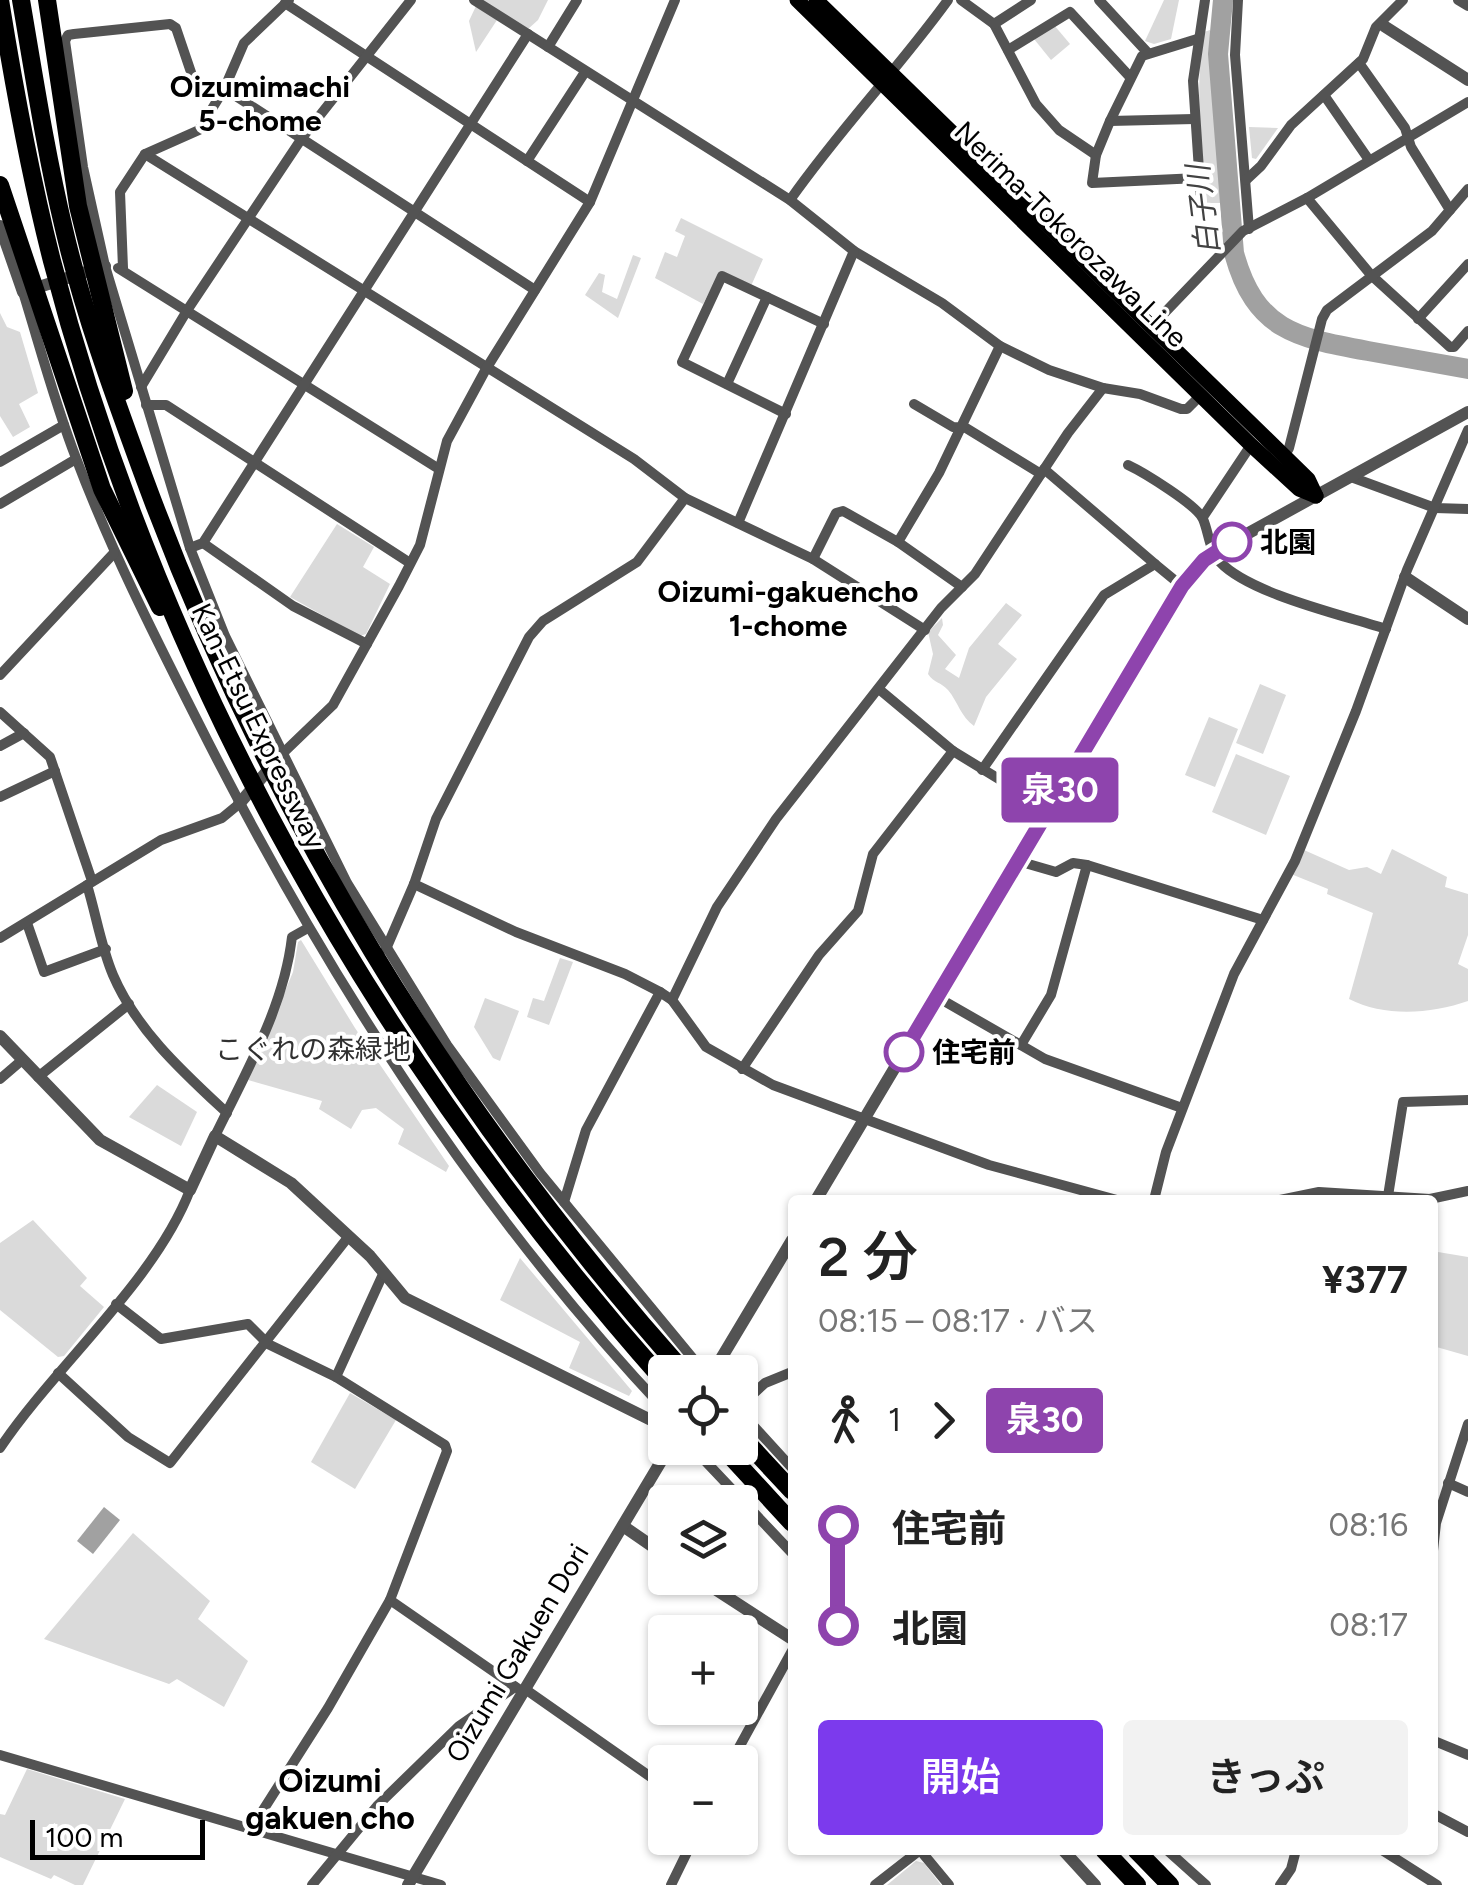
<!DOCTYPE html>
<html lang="ja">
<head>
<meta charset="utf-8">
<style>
	:root { --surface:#fff; --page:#f2f2f2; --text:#222; --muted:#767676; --accent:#7c3aed }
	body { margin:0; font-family:Figtree,"Noto Sans JP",sans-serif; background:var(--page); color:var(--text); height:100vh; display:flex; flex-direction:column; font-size:38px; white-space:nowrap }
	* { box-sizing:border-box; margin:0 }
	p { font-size:32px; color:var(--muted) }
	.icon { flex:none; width:55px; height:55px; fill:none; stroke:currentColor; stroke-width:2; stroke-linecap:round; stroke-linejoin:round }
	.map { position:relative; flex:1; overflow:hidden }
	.sheet { position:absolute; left:788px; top:1195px; width:650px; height:660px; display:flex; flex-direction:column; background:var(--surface); border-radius:10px; box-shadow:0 2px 8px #0004 }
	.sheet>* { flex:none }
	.badge { padding:0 20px; border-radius:8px; font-size:35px; line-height:65px }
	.fabs { position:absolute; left:648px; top:1355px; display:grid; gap:20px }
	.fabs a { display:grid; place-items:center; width:110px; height:110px; border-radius:10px; background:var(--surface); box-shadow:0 2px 8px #0004; font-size:50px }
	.scale { position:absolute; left:30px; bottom:25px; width:175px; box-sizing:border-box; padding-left:10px; border:5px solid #000; border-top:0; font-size:28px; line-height:35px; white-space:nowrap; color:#000; -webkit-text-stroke:8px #fff; paint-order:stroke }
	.map>.badge { position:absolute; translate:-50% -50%; box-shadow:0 0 0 5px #fff }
	.legs { display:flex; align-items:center; gap:15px; height:110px; padding:0 30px; font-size:32px }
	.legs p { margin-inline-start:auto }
	.summary { display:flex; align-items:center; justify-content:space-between; height:170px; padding:0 30px }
	h1 { font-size:55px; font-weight:600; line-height:75px }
	.action { display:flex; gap:20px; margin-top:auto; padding:20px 30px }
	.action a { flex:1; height:115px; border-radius:10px; background:var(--accent); color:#fff; font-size:40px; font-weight:600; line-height:115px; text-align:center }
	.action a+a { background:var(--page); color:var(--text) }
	ul { padding:0 30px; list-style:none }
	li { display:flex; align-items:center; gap:35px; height:100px; font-size:38px }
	li i { display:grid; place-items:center; width:15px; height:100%; margin:0 12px; background:currentColor }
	li i::after { content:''; width:25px; height:25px; margin:-12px; border:8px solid; border-radius:50%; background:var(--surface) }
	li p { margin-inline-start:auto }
	li:first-child i { background:linear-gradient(#0000 50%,currentColor 0) }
	li:last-child i { background:linear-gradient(currentColor 50%,#0000 0) }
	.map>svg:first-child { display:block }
</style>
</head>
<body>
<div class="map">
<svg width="1468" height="1885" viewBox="0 0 1468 1885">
	<rect width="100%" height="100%" fill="#fff"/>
	<g fill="#dadada">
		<polygon points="481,0 548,0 538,20 527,30"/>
		<polygon points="1164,0 1179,0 1171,39 1154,44 1145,41"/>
		<polygon points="476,6 497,20 476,52 469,21"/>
		<polygon points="1054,25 1070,44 1051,60 1034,39"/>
		<path d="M 1210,30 L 1210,72 L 1222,203 L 1207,203 C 1202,146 1194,89 1204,32 Z"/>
		<polygon points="1249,127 1278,128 1256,159 1252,158"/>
		<polygon points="681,218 763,259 751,286 719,274 703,304 655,278 665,252 677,257 685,236 675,231"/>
		<polygon points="633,255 641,258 618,318 585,295 599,273 605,275 602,292 617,299"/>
		<polygon points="0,313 7,327 20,332 38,393 19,404 30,427 13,437 0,416"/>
		<polygon points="337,524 374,547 363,567 390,584 366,634 360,636 290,597"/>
		<path d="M 1006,603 L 1022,615 L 998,644 L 1017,659 L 986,697 L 974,726 C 961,717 958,702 948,690 C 941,682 934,683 928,674 L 933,654 L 928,632 L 942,618 L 943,625 L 938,635 L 956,655 L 945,669 L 959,678 L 969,648 Z"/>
		<polygon points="1260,684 1286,695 1263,754 1236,743"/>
		<polygon points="1209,717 1238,729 1215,787 1185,775"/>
		<polygon points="1236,754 1290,776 1266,835 1212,812"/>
		<path d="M 1392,849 L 1447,877 L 1445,887 L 1468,894 L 1468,935 L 1458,964 L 1468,969 L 1468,1001 C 1431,1014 1384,1017 1349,999 L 1373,913 L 1327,894 L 1328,889 L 1291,874 L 1304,850 L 1349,870 L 1367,867 L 1381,874 Z"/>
		<polygon points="301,940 355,1028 449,1166 446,1172 398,1144 404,1129 376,1108 362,1110 351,1129 319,1109 322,1101 248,1080 293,972 298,942"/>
		<polygon points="560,958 573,962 549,1025 527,1017 533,998 544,1001"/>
		<polygon points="485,998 519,1011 500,1061 493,1058 474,1027"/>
		<polygon points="157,1085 197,1112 181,1146 129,1117"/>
		<polygon points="33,1220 87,1278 80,1286 104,1307 64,1356 58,1357 0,1310 0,1243"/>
		<polygon points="1432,1251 1468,1257 1468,1356 1433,1346"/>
		<polygon points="520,1258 632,1391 629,1396 569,1368 580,1342 500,1300"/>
		<polygon points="350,1393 396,1420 355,1489 311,1462"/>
		<polygon points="133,1533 210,1601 198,1619 248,1661 224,1707 177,1679 169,1684 44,1639"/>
		<polygon points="27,1769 125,1799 83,1885 75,1885 54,1875 51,1879 0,1857 0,1814 5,1815"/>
		<polygon points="916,1861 924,1863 941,1885 887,1885"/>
	</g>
	<polygon fill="#a1a1a1" points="104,1507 120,1520 93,1554 77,1541"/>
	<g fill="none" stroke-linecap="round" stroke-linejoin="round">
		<path stroke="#a1a1a1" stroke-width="20" d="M 1223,0 L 1218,54 L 1234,253 C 1255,330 1296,338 1368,351 C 1401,357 1435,363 1468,369"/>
		<g stroke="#535353" stroke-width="10">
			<polyline points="474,0 790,200 854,251 942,303 1000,346 1049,370 1103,388 1140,394 1181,409 1187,409 1200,396"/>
			<polyline points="961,0 994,24 1036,104 1059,130 1096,155"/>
			<polyline points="1099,0 1147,52"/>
			<polyline points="1238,0 1235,55 1249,229"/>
			<polyline points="1458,0 1468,6"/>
			<polyline points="285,3 590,202"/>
			<polyline points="994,24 1031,0"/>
			<polyline points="548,47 577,0"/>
			<polyline points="1008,50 1070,12 1130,77"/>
			<polyline points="1359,63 1405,128 1411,147 1450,210"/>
			<polyline points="225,89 535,290"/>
			<polyline points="222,94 244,43 289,0"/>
			<polyline points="1324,95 1369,160"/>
			<polyline points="1194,119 1110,121 1142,56 1197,39"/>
			<polyline points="1110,121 1096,155 1092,183 1198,178"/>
			<polyline points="145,154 634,459 685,498 813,559 925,630"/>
			<polyline points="527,161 585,72"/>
			<polyline points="1246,180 1261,166 1291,125 1363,59 1376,27 1403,0"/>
			<polyline points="1307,198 1371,275 1450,347 1454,347 1468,331"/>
			<path d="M 790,200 C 839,130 898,69 948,0"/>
			<polyline points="1201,200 1193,81 1205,0"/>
			<polyline points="118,268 439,469"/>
			<polyline points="123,268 120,192 145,154 199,130 218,99 196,87 176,28 170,24 74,34 68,35 65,41 83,167 105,266 190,548 225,636 347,883 447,1045 540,1173 704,1372"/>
			<path d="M 23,292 C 40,347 55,404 76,458 C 110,548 153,633 196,718 C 322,969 472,1205 665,1410"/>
			<polyline points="1418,319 1468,264"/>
			<polyline points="1150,328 1243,231 1307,198 1468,102"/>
			<polyline points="727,384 767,297"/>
			<polyline points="141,387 188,309 302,138 411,0"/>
			<polyline points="914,404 953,427 966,428 1041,474"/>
			<polyline points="146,405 166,405 410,563"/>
			<polyline points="786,414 682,362 722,276 824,324"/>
			<polyline points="1284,457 1289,448 1322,319 1327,310 1432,231 1468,189"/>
			<polyline points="0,462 64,425"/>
			<path d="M 1128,465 C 1143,472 1197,505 1203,519 C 1209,533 1209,550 1220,562 C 1250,594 1343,615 1386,629"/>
			<polyline points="1351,477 1435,508 1468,509"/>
			<polyline points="0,504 76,459"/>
			<polyline points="1203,517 1251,445"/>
			<polyline points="738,523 854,251"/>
			<polyline points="898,542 939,473 1000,346"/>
			<polyline points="203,543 293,606 367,644"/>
			<polyline points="190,548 203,543 528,34"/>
			<polyline points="813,559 836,513 843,511 898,542 962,587"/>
			<polyline points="1155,564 1183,587"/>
			<polyline points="0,675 114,553"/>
			<polyline points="880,690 953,751 1048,809"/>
			<polyline points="0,712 50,757 92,881"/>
			<polyline points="0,746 24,733"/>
			<polyline points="282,754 333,705 399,586 420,545 447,441 486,369 590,202 675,0"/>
			<polyline points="982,770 1104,595 1155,564 1044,469"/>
			<polyline points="0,797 55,771"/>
			<polyline points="1018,861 1056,872 1073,863 1087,865 1263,920"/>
			<polyline points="414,884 516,932 625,974 660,992 672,1000 706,1047 773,1085 989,1165 1117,1200"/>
			<path d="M 87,885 C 96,914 101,947 113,975 C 137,1031 184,1073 227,1113"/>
			<polyline points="27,923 44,972 106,949"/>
			<polyline points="0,938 161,840 222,818 239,804"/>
			<polyline points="386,949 414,884 436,819 529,637 543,621 637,562 685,498"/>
			<polyline points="937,997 1045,1059 1182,1108"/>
			<polyline points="672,1000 717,907 776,819 941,608 975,574 1068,433 1103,388"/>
			<polyline points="1021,1045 1051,995 1087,865"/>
			<polyline points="742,1069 819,955 858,911 873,854 953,751"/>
			<polyline points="38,1077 129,1004"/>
			<polyline points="0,1079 21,1061"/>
			<path d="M 215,1136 C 246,1072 284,1007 292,937 L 308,928"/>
			<polyline points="1388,1196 1403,1102 1468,1100"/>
			<polyline points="1154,1200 1166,1152 1234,974 1295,861 1356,711 1407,570 1468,430"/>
			<polyline points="1280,1200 1319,1192 1430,1199 1468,1191"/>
			<polyline points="564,1202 586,1130 660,992"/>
			<polyline points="384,1272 336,1377 445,1445 447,1451 390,1600 523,1692"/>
			<polyline points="116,1304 161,1339 248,1324 268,1344 336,1377"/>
			<polyline points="58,1373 128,1437 170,1463 349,1236"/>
			<polyline points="740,1406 765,1383 792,1372"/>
			<polyline points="740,1411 792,1468"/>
			<path d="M 0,1448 C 55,1366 155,1281 190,1190"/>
			<polyline points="693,1448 792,1553"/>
			<polyline points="1448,1483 1468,1492"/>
			<polyline points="1432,1560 1436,1523 1468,1424"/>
			<polyline points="525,1689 665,1787"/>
			<polyline points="1432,1740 1468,1755"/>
			<polyline points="0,1755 441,1885"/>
			<polyline points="731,1762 792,1651"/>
			<polyline points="1432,1813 1468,1832"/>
			<polyline points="251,1829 328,1708 390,1600"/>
			<polyline points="920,1850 949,1885"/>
			<polyline points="1167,1850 1206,1885"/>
			<polyline points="1382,1850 1437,1885"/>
			<polyline points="312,1885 378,1805 459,1726 515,1687"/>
			<polyline points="671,1885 694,1838"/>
			<polyline points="875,1885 920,1850"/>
			<polyline points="1280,1885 1291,1869 1296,1850"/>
		</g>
		<g stroke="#535353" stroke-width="12">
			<polyline points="1384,26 1468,80"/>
			<polyline points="0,226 23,292 105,266"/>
			<polyline points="1405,577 1468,619"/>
			<polyline points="239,804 282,754"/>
			<polyline points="0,1036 100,1140 190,1190 215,1136 291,1183 370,1256 405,1298 665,1427"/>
			<polyline points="816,1200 1165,614 1196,568 1214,552 1468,412"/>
			<polyline points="713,1372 792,1240"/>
			<polyline points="623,1526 665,1555"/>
			<polyline points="698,1578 792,1639"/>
			<polyline points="1063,1850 1095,1885"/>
			<polyline points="408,1885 669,1448"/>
		</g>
		<g stroke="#000" stroke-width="15">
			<polyline points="797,0 1251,445 1299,489 1316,496"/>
			<polyline points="816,0 1308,479 1316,496"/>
		</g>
		<g stroke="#000" stroke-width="18">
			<path d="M 0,0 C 14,87 30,175 52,261 C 161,679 379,1060 665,1382"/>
			<path d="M 21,0 C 34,76 46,154 64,229 C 84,315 115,398 145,480 C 267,810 450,1110 684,1372"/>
			<polyline points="47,0 78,206 124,391"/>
			<polyline points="0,185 102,489 160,607"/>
			<polyline points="740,1435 792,1491"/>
			<polyline points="723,1448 792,1523"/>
			<polyline points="1104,1850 1137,1885"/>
			<polyline points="1136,1850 1170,1885"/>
		</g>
	</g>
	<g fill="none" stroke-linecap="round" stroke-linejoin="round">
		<defs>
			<polyline id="line-1" points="904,1052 1182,586 1204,560 1232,542"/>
		</defs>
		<use href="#line-1" stroke="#fff" stroke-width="22"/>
		<use href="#line-1" stroke="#8e44ad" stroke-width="15"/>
	</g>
	<g fill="#fff" stroke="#8e44ad" stroke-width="5">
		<circle cx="1232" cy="542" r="18"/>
		<circle cx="904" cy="1052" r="18"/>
	</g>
	<g text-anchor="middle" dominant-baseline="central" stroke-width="8" stroke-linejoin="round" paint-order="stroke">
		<g font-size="28" fill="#000" stroke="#fff">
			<text transform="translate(1071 234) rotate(44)">Nerima-Tokorozawa Line</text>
			<text transform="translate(259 726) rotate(64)">Kan-Etsu Expressway</text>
			<text transform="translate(517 1653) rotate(-59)">Oizumi Gakuen Dori</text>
		</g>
		<g font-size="28" font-weight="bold" fill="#000" stroke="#fff" text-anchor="start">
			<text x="1260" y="542">北園</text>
			<text x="932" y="1052">住宅前</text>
		</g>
		<g font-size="28" fill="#313131" stroke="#fff">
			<text x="313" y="1049">こぐれの森緑地</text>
		</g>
		<g font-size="30" font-weight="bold" fill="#000" stroke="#fff">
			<text x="260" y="86">Oizumimachi<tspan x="260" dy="34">5-chome</tspan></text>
			<text x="788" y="591">Oizumi-gakuencho<tspan x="788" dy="34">1-chome</tspan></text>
		</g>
		<g font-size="30" font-style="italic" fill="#424242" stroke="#fff">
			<text transform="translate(1203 210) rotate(-97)">白子川</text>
		</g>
		<g font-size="32" font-weight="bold" fill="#000" stroke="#fff">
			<text x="330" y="1781">Oizumi<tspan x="330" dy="37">gakuen cho</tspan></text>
		</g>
	</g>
</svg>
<div class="fabs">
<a><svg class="icon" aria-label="locate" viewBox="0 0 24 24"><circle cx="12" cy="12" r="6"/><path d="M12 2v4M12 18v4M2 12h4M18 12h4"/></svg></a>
<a><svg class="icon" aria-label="layers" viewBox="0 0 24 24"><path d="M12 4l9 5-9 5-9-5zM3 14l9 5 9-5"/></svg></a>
<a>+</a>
<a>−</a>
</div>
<div class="scale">100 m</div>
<b class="badge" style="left:1060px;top:790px;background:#8e44ad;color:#fff">泉30</b>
<section class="sheet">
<div class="summary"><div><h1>2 分</h1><p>08:15 – 08:17 · バス</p></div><b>¥377</b></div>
<div class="legs"><svg class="icon" aria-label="walk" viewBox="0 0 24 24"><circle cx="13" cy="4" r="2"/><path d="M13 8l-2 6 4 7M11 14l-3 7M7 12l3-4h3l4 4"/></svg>1<svg class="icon" aria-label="forward" viewBox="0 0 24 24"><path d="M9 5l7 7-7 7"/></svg><b class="badge" style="background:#8e44ad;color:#fff">泉30</b></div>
<ul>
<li><i style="color:#8e44ad"></i><b>住宅前</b><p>08:16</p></li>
<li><i style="color:#8e44ad"></i><b>北園</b><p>08:17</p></li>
</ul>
<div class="action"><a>開始</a><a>きっぷ</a></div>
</section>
</div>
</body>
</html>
